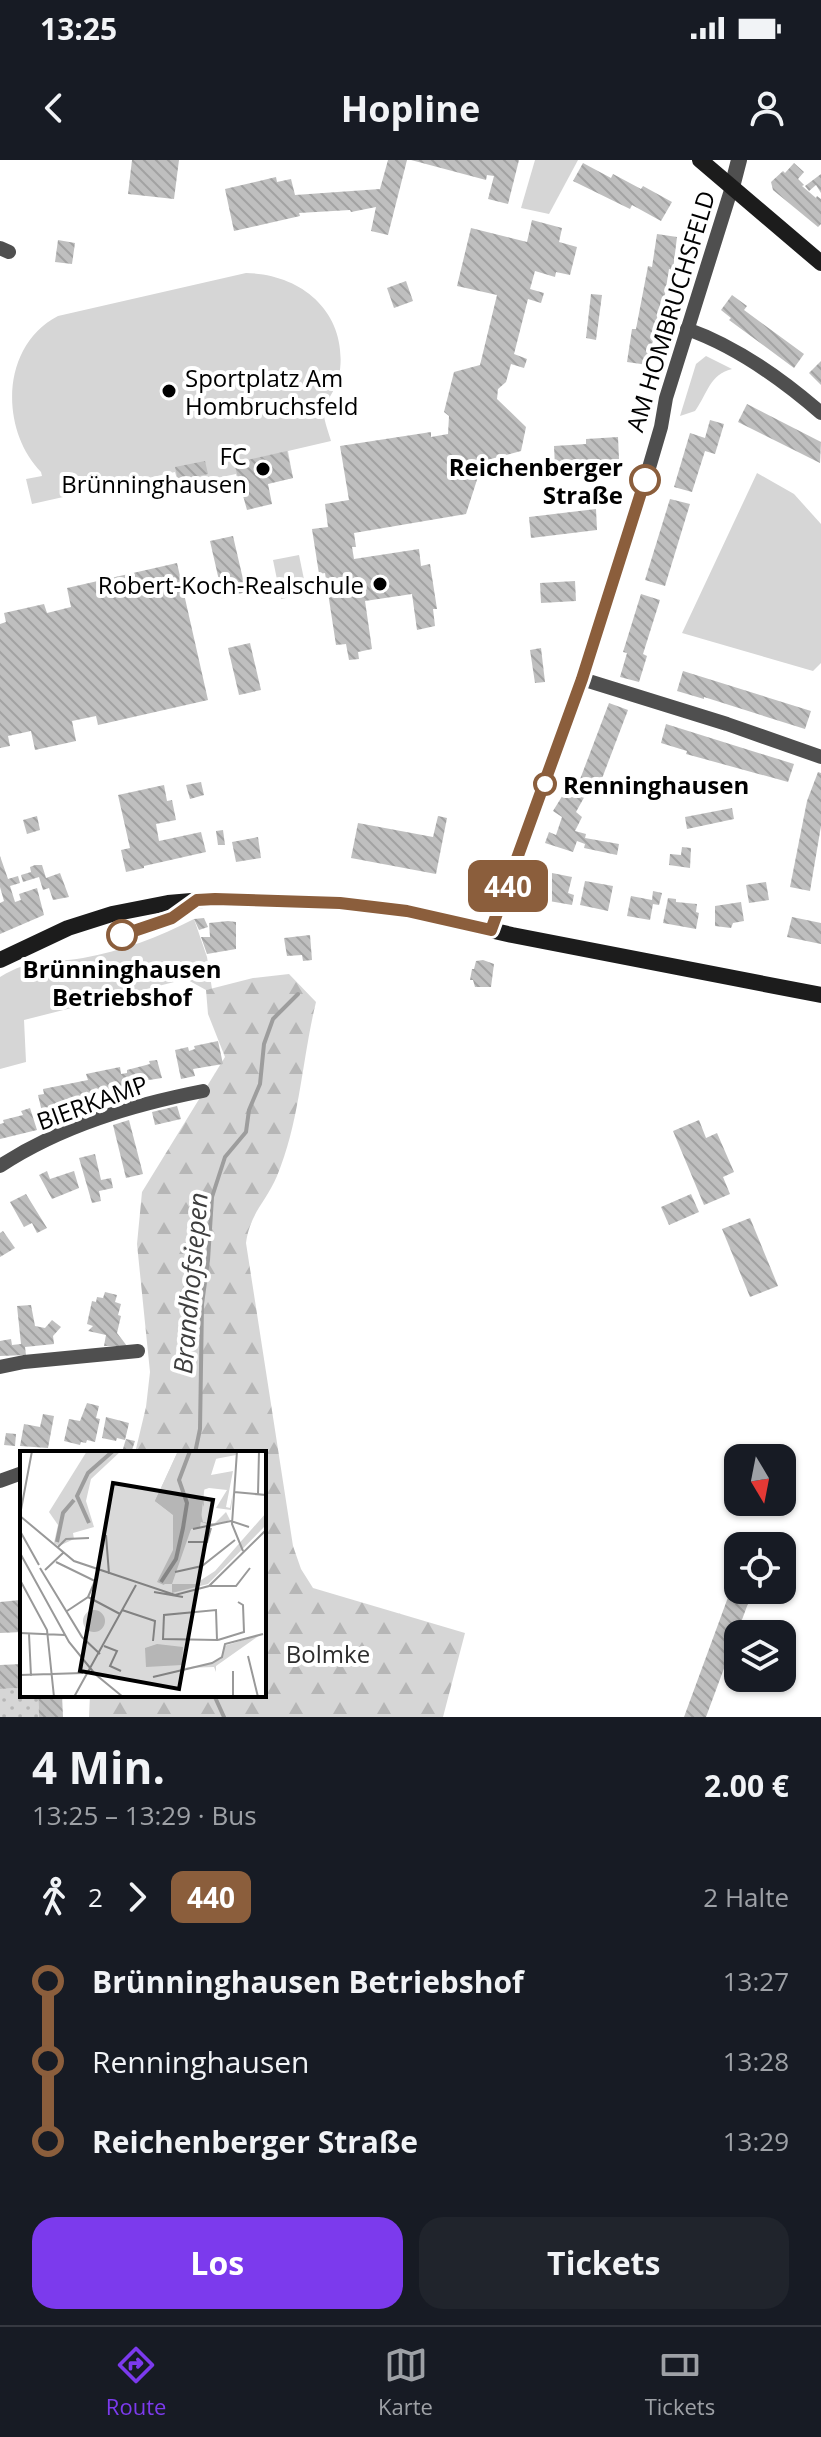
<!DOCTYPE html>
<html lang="de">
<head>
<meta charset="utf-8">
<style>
	:root { --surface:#171b24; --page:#20242c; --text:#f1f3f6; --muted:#9ea1a6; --line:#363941; --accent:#7c3aed }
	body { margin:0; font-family:"Open Sans",sans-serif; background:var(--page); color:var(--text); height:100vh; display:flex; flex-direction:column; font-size:30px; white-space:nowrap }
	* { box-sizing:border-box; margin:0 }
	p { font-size:26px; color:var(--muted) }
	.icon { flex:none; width:44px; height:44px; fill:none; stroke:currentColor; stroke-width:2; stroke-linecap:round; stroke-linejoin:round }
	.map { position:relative; height:1557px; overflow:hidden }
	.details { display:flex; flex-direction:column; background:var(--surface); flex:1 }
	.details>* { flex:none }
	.badge { padding:0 16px; border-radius:12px; font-size:28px; line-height:52px }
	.needle { width:52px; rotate:170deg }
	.buttons { position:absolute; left:724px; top:1284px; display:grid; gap:16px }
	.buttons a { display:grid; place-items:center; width:72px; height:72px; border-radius:16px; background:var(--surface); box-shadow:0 2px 6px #0004; font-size:40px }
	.map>.badge { position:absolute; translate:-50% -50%; box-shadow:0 0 0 4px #fff }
	.legs { display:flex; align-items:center; gap:12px; height:88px; padding:0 32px; font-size:26px }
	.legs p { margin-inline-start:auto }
	.headline { display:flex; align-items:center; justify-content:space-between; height:136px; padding:0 32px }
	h1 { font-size:44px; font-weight:700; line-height:60px }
	.cta { display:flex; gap:16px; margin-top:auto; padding:16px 32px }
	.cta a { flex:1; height:92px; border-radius:24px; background:var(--accent); color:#fff; font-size:32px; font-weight:700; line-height:92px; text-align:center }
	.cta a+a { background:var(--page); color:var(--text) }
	ul { padding:0 32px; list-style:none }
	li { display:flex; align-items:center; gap:28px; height:80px; font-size:30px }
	li i { display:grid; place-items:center; width:12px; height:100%; margin:0 10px; background:currentColor }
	li i::after { content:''; width:20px; height:20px; margin:-10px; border:6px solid; border-radius:50%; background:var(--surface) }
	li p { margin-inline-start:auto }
	li:first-child i { background:linear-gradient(#0000 50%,currentColor 0) }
	li:last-child i { background:linear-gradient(currentColor 50%,#0000 0) }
	.status { display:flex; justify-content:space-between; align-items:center; height:56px; padding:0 40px; background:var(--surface); direction:ltr }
	.status svg { height:22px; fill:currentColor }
	header { display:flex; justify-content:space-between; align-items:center; height:104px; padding:0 32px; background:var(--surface); font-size:36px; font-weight:700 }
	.dock { display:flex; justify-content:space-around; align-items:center; height:112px; border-top:2px solid var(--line); background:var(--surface); font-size:22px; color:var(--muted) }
	.dock a { display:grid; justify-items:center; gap:4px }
	.dock .current { color:var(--accent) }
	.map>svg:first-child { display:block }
</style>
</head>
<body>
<div class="status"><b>13:25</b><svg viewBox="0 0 49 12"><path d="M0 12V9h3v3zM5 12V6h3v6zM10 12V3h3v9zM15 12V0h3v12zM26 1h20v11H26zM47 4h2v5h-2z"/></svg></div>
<header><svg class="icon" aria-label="back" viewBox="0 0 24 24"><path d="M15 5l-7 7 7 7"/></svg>Hopline<svg class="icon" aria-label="person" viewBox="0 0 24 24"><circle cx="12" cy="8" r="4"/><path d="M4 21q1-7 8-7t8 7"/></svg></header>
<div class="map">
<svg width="821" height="1557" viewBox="0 0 821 1557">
	<defs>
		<pattern id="forest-firs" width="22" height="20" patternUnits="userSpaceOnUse" patternTransform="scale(2)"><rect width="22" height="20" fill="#d6d6d6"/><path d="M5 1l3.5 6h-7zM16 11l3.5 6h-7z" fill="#b6b6b6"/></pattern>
		<pattern id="garden-dots" width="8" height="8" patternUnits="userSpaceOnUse" patternTransform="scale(2)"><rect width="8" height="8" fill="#d6d6d6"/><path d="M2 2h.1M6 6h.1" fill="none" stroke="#b6b6b6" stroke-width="1.8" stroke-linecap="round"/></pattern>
		<pattern id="building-back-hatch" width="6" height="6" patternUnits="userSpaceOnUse" patternTransform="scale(2)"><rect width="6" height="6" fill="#bfbfbf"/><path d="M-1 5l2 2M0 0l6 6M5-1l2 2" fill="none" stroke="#a2a2a2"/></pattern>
	</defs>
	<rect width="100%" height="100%" fill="#fff"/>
	<g fill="#d6d6d6">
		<polygon points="535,0 578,0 549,54 521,48"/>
		<path d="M 246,113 C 304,114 350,155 339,217 C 337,229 326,239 324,251 C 323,259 329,273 331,281 L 288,291 L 293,318 L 242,329 L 240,330 L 236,314 L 179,326 L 175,312 L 32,344 L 26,319 L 42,316 L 41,312 C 0,270 0,186 58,156 Z"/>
		<path d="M 706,196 L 732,209 C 709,215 708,233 695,251 L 680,256 L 696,204 Z"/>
		<polygon points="757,313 794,334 821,364 821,503 813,511 682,473"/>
		<polygon points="299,395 307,434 281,439 273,400"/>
		<path d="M 194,759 L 207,797 L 212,829 L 206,830 L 186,819 L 24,860 L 26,902 L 0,909 L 0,817 C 33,797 48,804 83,798 C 122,791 159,777 194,759 Z"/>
	</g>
	<path fill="url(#forest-firs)" d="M 289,814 L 316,842 C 302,899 300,961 277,1016 C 266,1042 250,1053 246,1083 L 293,1386 L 301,1409 L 313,1428 L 465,1473 L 443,1557 L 89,1557 L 90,1535 L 264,1535 L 264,1293 L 135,1293 L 146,1247 L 150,1212 L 137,1084 L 142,1032 L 225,897 L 208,854 L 206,830 L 253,818 Z"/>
	<polygon fill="url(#garden-dots)" points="22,1528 22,1535 38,1535 39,1557 0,1557 0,1529"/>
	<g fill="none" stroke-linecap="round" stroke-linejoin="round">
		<g stroke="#9d9d9d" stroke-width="4">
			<polyline points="195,1293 200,1269 202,1144 208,1100 212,1037 225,997 246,972 249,950 260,924 264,884 273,859 298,834"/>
			<polyline points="214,1535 224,1557"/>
		</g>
	</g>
	<g fill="url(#building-back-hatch)">
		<polygon points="132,0 179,0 174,39 128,34"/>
		<polygon points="388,0 407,0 388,75 371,71 376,47 351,52 350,50 299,53 300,56 234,71 225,29 276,17 277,22 291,19 295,35 380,29"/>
		<polygon points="411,0 519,0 508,44 488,39 494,16 487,15 486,20"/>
		<polygon points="583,3 611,18 613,14 641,29 643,26 672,42 661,61 632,45 630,49 573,21"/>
		<polygon points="794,3 804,12 798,19 804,25 802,26 816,38 817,36 821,39 821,64 818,67 773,30 771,22 783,11 785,13"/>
		<polygon points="821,14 821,33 816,25 809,31 805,26"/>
		<polygon points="532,60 562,68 559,82 577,87 570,115 556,112 555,117 535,111 530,129 544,133 541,143 528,139 514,194 527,199 524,208 511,204 506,222 498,229 497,239 526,267 521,291 483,301 466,354 354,373 356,387 352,387 354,399 419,389 421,406 430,404 437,449 433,449 435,466 417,470 412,434 365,441 372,489 358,492 359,499 349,500 346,484 336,485 325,413 319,414 312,369 328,367 325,344 349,340 340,286 431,272 431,277 448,274 449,256 444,252 454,212 480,205 497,135 457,126 471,68 527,82"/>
		<polygon points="657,74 677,77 673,110 669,109 664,141 661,140 648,205 627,202 632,169 636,169 648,106 652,107"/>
		<polygon points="58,80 75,83 72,104 55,102"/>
		<polygon points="406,121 413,141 394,148 387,128"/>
		<polygon points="591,134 602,135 596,180 586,178"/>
		<polygon points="732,135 747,146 744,150 804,194 794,208 729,160 731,158 721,150"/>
		<polygon points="821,201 821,225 809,213"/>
		<polygon points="747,244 821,282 820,303 738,262"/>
		<polygon points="710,260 724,264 715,294 705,291 692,332 674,327 690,273 705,278"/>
		<polygon points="618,277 619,299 587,301 587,305 555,307 554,286 586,284 586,279"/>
		<polygon points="287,291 293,318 268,324 272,344 247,350 234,303"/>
		<polygon points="205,301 208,314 178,321 175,307"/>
		<polygon points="670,339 690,344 665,426 645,420"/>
		<polygon points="596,349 597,370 531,378 529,357"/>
		<polygon points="233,376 246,432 223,438 210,381"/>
		<polygon points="177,403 208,540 98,565 96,556 72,561 76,581 35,590 31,571 8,576 10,586 0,588 0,464 6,462 4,453 44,444 47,453 71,447 67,428"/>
		<polygon points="575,421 576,441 541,443 540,423"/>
		<polygon points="641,434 660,440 643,494 647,496 639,522 620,517 627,493 623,492"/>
		<polygon points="250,483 261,530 239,535 228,488"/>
		<polygon points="541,488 545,522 535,523 530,490"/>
		<polygon points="683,511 811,551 805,569 704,537 704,539 677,531"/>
		<polygon points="609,543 628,550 598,629 579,622"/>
		<polygon points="666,564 794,604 788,622 686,594 687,591 661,583"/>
		<polygon points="818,612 821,613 821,666 810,731 790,727 807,641"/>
		<polygon points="201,622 204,635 190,639 186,625"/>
		<polygon points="164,625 167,641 172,640 176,660 156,664 159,681 201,672 206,692 144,706 144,708 126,712 121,690 130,688 118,635"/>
		<polygon points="569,625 586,634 576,652 582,657 575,671 586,674 585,678 619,684 617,695 584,688 585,684 577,681 573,692 545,683 549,672 556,675 562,657 553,651"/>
		<polygon points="732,648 734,659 687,669 685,657"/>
		<polygon points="37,656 40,670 27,674 23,660"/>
		<polygon points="438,656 447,658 436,714 351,698 358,663 433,677"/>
		<polygon points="223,670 225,685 218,685 216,671"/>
		<polygon points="258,677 261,698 236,702 232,682"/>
		<polygon points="682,687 691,688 690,708 669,705 670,694 681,695"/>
		<polygon points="0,696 8,719 18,716 20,723 10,726 15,742 21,740 19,734 37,728 44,755 0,774 0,743 4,741 0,727"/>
		<polygon points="35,705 42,705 46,718 60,713 69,737 53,740 49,728 43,730 39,717 23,722 21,715 31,712 30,707"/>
		<polygon points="537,710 572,717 568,733 574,735 572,745 532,738"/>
		<polygon points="585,721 613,726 608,751 580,745"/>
		<polygon points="766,722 769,740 749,743 746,725"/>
		<polygon points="653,731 662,733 659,745 653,744 650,760 627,756 631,736 652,740"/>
		<polygon points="668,738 676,739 676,742 697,744 696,752 699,753 696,769 663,763"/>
		<polygon points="741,742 744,761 733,763 731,768 715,766 715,746"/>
		<polygon points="792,757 821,763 821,784 787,777"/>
		<polygon points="204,758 208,767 199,770 194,759"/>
		<polygon points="228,761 236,762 236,789 207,794 201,777 210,777 209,763"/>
		<polygon points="310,775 312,800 303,801 302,795 287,796 284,778"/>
		<polygon points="483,800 494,804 491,827 475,827 473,820 470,820 472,809 474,809 476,801"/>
		<polygon points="218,881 223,904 193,909 195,916 181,919 175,890 188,887 189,891 195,889 194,886"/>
		<polygon points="157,900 162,918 123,924 125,930 117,933 79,938 81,946 73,950 56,954 42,952 38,935 44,934 43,929 88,920 86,914 120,907 121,914 127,913 127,910 150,904 149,901"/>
		<polygon points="177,946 181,959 155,965 152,952"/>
		<polygon points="30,948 37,970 0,979 0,964 4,963 3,960 23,955 21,951"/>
		<polygon points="129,960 143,1014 126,1018 113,965"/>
		<polygon points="699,960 706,978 717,973 734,1012 723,1017 730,1034 704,1045 673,971"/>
		<polygon points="95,994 101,1020 111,1018 113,1028 99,1031 101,1041 92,1043 79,998"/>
		<polygon points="47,1011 50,1019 74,1011 79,1028 52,1039 39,1015"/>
		<polygon points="26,1034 47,1068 37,1073 32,1063 24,1067 10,1042"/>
		<polygon points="691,1034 699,1052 669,1065 661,1047"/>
		<polygon points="750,1058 778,1126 750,1137 722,1069"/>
		<polygon points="3,1071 15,1088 0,1097 0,1073"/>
		<polygon points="105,1132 117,1135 115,1142 121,1144 118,1155 121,1156 117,1173 127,1186 104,1186 106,1175 88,1171 93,1166 87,1164 92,1141 96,1142 97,1137 103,1138"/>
		<polygon points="31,1145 35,1166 45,1168 52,1160 61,1167 53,1176 54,1184 25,1187 26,1195 0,1196 0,1181 11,1179 12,1185 21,1184 17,1146"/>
		<polygon points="87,1243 99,1246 96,1258 100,1259 95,1282 87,1280 86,1283 81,1282 80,1285 64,1281 69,1259 80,1261"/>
		<polygon points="43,1254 54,1256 48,1288 20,1286 24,1264 40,1267"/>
		<polygon points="106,1257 129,1263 125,1280 117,1278 116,1281 102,1278"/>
		<polygon points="6,1273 16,1274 15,1286 4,1285"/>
		<polygon points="126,1279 135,1281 131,1293 122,1292"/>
		<polygon points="734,1421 738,1423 738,1430 753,1430 706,1557 684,1557"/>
		<polygon points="20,1440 22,1472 0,1473 0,1442"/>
		<polygon points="22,1504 22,1528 0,1529 0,1505"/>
		<polygon points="38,1535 62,1535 63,1557 39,1557"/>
	</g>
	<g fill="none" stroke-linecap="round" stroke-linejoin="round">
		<g stroke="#4f4f4f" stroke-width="14">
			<polyline points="0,88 9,92"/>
			<path d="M 687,169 C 735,186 783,220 821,253"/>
			<polyline points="582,519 727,564 821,597"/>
			<polyline points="491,770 582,519 646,318 661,267 666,238 732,27"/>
			<path d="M 0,1006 C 61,966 132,945 203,931"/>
			<polyline points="0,1207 24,1202 138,1191"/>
			<polyline points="0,1321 22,1313"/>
		</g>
		<polyline stroke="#4f4f4f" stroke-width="16" points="732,27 739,0"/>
		<g stroke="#1c1c1c" stroke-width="16">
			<polyline points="700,0 821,103"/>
			<polyline points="0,800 68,768 112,754 168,743 215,739 340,743 407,751 512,775 821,835"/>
		</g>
	</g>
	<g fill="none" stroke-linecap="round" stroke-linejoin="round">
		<defs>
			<polyline id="line-1" points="122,775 172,758 197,740 215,739 340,743 407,751 491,770 582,519 645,320"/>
		</defs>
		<use href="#line-1" stroke="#fff" stroke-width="18"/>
		<use href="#line-1" stroke="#8b5e3c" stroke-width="12"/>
	</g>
	<g fill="#000" stroke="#fff" stroke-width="3">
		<circle cx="169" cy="231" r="8"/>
		<circle cx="263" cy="309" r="8"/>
		<circle cx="380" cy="424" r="8"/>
	</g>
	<g fill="#fff" stroke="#8b5e3c" stroke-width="4">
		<circle cx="645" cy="320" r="14"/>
		<circle cx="545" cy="624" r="10"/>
		<circle cx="122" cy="775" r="14"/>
	</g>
	<g text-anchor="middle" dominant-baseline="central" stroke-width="8" stroke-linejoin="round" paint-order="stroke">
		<g font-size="24" fill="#000" stroke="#fff">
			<text transform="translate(670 151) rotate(-73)">AM HOMBRUCHSFELD</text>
			<text transform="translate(92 942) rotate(-20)">BIERKAMP</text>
		</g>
		<g font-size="24" fill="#000" stroke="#fff" text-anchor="end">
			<text x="185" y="217" text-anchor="start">Sportplatz Am<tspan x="185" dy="28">Hombruchsfeld</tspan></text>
			<text x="247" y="295">FC<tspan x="247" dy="28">Brünninghausen</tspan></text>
			<text x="364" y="424">Robert-Koch-Realschule</text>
		</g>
		<g font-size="24" font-weight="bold" fill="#000" stroke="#fff" text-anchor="end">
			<text x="623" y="306">Reichenberger<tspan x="623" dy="28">Straße</tspan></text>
			<text x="563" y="624" text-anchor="start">Renninghausen</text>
			<text x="122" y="808" text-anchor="middle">Brünninghausen<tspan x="122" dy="28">Betriebshof</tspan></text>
		</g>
		<g font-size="24" fill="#2d2d2d" stroke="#fff">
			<text x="328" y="1493">Bolmke</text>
		</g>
		<g font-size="26" font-style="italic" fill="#3e3e3e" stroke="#fff">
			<text transform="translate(190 1123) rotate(-85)">Brandhofsiepen</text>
		</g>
	</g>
	<g transform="translate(20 1291)">
		<rect width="246" height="246" fill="#fff"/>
		<path d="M 158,0 L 197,5 L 191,24 L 213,20 L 206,56 L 210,57 L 213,41 L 211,59 L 196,57 L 207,39 L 189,37 L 183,39 L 184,56 L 181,49 L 180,59 L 183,71 L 189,72 L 188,66 L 190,72 L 195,72 L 206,61 L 210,69 L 186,78 L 188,73 L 181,71 L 171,78 L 144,134 L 137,131 L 153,99 L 153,64 L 135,50 ZM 246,62 L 246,74 L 188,133 L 152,142 L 152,133 L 175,133 L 195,120 ZM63 170a11 11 0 1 1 22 0a11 11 0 1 1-22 0ZM 240,184 L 196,215 L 196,221 L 194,216 L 164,217 L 189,213 L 201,208 L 204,195 ZM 137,193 L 163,196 L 162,214 L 126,216 L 125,197 Z" fill="#d6d6d6"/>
		<path d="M 67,0 L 101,0 L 71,28 L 66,50 L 74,76 L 53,82 L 54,88 L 39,95 L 34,92 L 38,74 L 29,61 ZM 158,0 L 216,0 L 216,4 L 195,8 L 185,32 L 180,77 L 171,78 L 152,133 L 142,133 L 153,102 L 154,64 L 135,50 Z" fill="#d6d6d6"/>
		<path fill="none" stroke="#9d9d9d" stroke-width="4" d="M 69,72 L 57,45 L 68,22 L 93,0M 37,91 L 43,62 L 54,49M 141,131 L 156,108 L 163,77 L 167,52 L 159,29 L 170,0"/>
		<path fill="none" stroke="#999" stroke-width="2" d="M 217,0 L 212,73 L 223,100M 214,41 L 246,44M 238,43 L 239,0M 0,64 L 12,0M 0,65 L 54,110 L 155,144 L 189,135 L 246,79M 173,78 L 211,70 L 229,76M 0,80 L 19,114M 86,84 L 89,123M 168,91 L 187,91 L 191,77M 38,96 L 46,88 L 69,87M 246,98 L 246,210M 0,102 L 49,191 L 75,223 L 103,246M 36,111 L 75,130 L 68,146 L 47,160M 20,117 L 62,186 L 80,203M 25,119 L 43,102M 155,121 L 182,115 L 215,89M 0,129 L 27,179 L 34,246M 190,135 L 216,135 L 230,117M 134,141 L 163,146M 68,146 L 100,163M 102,159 L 135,170 L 133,190M 196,159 L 197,189 L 143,188 L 144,164 ZM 0,182 L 45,184M 9,183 L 11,225M 198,189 L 224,181 L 223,154 L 218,151M 84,195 L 97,200 L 90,215 L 101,220M 228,205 L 238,246M 213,220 L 213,246M 0,224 L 63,222M 133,226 L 192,212 L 202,206 L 205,193 L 243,183M 54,246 L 116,134"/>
		<path fill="#000" fill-opacity="0.15" stroke="#000" stroke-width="4" d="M 93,32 L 193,49 L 159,238 L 60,220 Z"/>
		<rect width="246" height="246" fill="none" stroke="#000" stroke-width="4"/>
	</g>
</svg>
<div class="buttons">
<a><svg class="needle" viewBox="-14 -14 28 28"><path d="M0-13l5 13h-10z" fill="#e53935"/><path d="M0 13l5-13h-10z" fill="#9ea1a6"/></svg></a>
<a><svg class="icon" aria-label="locate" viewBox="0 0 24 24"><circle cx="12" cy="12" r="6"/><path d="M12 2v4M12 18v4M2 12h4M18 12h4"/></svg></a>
<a><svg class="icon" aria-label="layers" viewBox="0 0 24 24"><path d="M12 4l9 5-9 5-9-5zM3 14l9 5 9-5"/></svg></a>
</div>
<b class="badge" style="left:508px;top:726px;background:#8b5e3c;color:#fff">440</b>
</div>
<section class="details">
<div class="headline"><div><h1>4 Min.</h1><p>13:25 – 13:29 · Bus</p></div><b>2.00 €</b></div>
<div class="legs"><svg class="icon" aria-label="walk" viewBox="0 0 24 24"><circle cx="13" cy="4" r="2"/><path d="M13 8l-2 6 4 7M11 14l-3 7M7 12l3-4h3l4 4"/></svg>2<svg class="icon" aria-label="forward" viewBox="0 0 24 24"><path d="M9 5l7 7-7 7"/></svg><b class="badge" style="background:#8b5e3c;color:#fff">440</b><p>2 Halte</p></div>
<ul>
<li><i style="color:#8b5e3c"></i><b>Brünninghausen Betriebshof</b><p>13:27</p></li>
<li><i style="color:#8b5e3c"></i><span>Renninghausen</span><p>13:28</p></li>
<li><i style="color:#8b5e3c"></i><b>Reichenberger Straße</b><p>13:29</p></li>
</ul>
<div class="cta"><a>Los</a><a>Tickets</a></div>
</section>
<nav class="dock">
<a class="current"><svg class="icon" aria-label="directions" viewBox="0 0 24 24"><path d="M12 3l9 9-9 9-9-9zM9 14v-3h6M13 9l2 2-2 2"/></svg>Route</a>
<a><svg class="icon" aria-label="map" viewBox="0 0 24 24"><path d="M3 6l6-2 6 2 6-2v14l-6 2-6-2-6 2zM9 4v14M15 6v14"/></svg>Karte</a>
<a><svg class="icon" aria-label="tickets" viewBox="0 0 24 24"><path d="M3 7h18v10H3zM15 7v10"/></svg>Tickets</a>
</nav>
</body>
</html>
